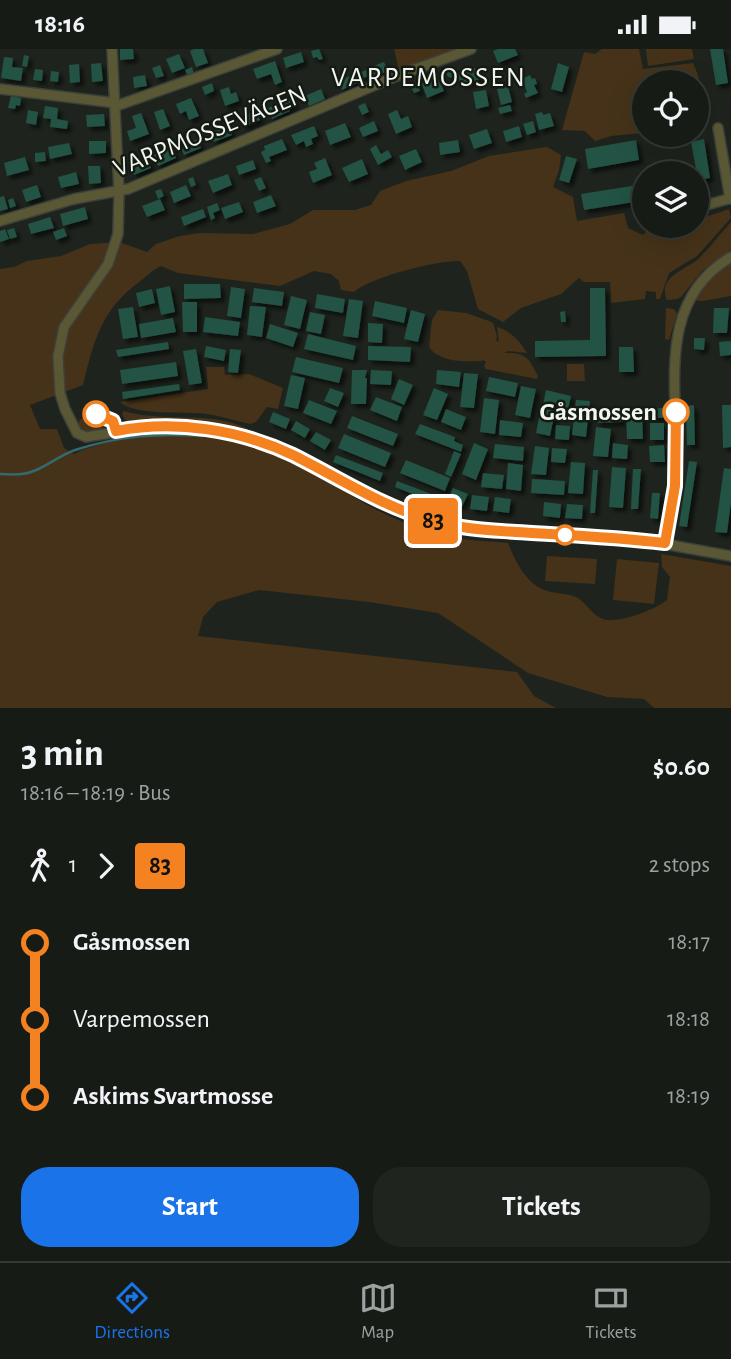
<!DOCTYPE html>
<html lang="en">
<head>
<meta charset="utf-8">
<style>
	:root { --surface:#161b16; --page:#1f241f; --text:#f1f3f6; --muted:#9ea1a1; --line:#353935; --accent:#1a73e8 }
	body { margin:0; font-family:"Alegreya Sans",sans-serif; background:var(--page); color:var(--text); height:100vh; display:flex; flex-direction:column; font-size:26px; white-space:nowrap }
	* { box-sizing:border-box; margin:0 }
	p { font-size:23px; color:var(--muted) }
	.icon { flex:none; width:38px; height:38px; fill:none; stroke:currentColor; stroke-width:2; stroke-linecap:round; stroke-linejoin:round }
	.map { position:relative; height:659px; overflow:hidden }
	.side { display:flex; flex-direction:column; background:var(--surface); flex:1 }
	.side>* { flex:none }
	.badge { padding:0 14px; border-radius:5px; font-size:24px; line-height:46px }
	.tools { position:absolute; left:632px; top:21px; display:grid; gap:14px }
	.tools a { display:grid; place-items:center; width:77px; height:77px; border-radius:50%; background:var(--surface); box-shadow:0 7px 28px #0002,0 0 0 2px var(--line); font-size:35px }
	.map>.badge { position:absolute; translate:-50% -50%; box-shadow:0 0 0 4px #fff }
	.legs { display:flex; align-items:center; gap:10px; height:77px; padding:0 21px; font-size:23px }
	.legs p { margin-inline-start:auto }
	.summary { display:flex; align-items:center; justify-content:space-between; height:119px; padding:0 21px }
	h1 { font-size:38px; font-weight:600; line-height:52px }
	.button { display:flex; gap:14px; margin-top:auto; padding:14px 21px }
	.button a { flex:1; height:80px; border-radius:28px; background:var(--accent); color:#fff; font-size:28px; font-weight:600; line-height:80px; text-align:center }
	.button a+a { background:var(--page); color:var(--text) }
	ul { padding:0 21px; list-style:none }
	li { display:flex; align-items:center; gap:24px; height:77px; font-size:26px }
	li i { display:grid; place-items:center; width:10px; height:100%; margin:0 9px; background:currentColor }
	li i::after { content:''; width:18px; height:18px; margin:-9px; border:5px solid; border-radius:50%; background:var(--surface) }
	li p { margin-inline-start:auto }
	li:first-child i { background:linear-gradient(#0000 50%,currentColor 0) }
	li:last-child i { background:linear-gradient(currentColor 50%,#0000 0) }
	.status { display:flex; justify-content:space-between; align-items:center; height:49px; padding:0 35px; background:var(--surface); direction:ltr }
	.status svg { height:19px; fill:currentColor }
	.menu { display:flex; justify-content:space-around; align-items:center; height:98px; border-top:2px solid var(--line); background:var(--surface); font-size:19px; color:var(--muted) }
	.menu a { display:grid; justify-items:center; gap:4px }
	.menu .current { color:var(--accent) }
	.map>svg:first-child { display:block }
</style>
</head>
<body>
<div class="status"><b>18:16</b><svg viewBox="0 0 49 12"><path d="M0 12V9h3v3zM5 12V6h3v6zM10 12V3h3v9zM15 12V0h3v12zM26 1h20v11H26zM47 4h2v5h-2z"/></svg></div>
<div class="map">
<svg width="731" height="659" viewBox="0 0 731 659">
	<defs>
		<filter id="shadow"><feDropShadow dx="4" dy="4" stdDeviation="2" flood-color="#0009"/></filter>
	</defs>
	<rect width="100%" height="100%" fill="#1e241d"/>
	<g fill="#453219">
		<polygon points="394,0 466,0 400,25"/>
		<path d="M 602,0 L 639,0 L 643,20 L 693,14 C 702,32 701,47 699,67 L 697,69 L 696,33 L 644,33 L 644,84 L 611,87 L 595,92 L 585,82 L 562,81 L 584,3 L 595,5 Z"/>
		<polygon points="646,0 692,0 694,10 648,17"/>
		<path d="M 547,98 L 561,106 L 559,121 L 553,138 L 573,148 L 577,172 L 624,164 L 628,179 L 643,186 L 652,177 L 696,177 L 697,171 L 729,160 L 731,169 L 697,207 L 669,224 L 660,250 L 656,250 L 656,243 L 646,242 L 645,250 L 611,254 L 610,233 L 584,233 L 579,229 L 561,245 L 521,259 L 503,273 L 478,260 L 467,222 L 460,212 C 439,211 370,228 354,243 L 341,241 L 339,232 L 331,225 L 314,222 L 280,237 L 178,224 L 161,217 C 152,221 146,228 139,233 C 101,261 94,292 83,336 L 30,356 L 40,380 L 57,380 L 64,399 L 74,405 C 130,378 236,382 292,411 C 325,428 354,451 389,467 C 409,476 432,485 454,489 C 472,492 490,492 508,494 C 516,514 528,539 552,543 C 559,545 572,545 578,549 C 588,556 594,569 607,571 C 623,573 656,560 667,551 L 670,528 L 662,518 L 661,505 L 731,517 L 731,659 L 654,659 L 644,650 L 607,648 L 528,624 L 438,564 L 369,553 L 259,541 L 217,553 L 203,568 L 198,587 L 517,623 L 534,647 L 556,659 L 0,659 L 0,220 L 14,218 L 27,212 L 61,207 L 90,195 L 119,193 L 147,203 L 156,195 L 180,187 L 200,184 L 253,185 L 290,175 L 313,161 L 355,161 L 371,156 L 380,142 L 406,132 L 451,122 L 489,107 Z"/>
		<path d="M 731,173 L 731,201 L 702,222 L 681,248 L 677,250 L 667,251 C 657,229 684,221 697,211 C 709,200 720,185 731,173 Z"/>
		<polygon points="731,213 731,247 703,252 693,251 711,227"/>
		<polygon points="666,259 674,260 677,265 669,291 665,290"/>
		<path d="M 438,261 L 466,264 L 489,272 L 493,274 L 497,287 L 496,291 L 499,293 L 497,278 C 509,281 520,292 527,304 L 508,302 L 504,304 C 526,303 529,309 538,327 L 537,330 L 486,320 L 484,317 L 486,313 L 483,311 L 481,312 C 464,313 439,313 429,298 L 432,271 Z"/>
		<polygon points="567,315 584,315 585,332 567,332"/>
		<path d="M 206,318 L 224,318 L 225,326 L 249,325 L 283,339 L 278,360 L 267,358 L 256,373 L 250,375 C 236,372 221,367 207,365 C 186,362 134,367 120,353 L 208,340 Z"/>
		<path d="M 124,362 C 164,374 210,361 248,380 L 246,383 C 224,378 203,374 180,373 C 162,372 143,376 125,371 L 122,365 Z"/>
		<path d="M 85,366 L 106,371 L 109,376 C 100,381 87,386 79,378 L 79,372 Z"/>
		<polygon points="547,507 597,510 595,535 545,532"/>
		<polygon points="617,510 659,514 654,555 613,551"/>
	</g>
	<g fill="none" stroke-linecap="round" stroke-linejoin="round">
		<path stroke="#346a6f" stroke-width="2.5" d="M 0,425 C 7,425 15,426 22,425 C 41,423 57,407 75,401 C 118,387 158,384 203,387"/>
	</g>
	<g fill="#235244" filter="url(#shadow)">
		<polygon points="120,0 133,0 134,10 120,11"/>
		<polygon points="194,0 203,0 208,14 196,18 190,2"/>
		<polygon points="319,0 323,10 319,11 317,8 313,9 311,2"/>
		<polygon points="498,0 515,0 518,6 498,14 493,2"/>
		<polygon points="710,0 723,0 728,34 716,36"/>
		<polygon points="301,3 304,13 286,19 283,9"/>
		<polygon points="179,5 185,19 172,24 166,10"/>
		<polygon points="24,6 29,7 27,18 22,17"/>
		<polygon points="4,8 13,9 12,18 23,19 21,32 1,29"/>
		<polygon points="275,12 282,33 275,36 271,25 257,30 253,20"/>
		<polygon points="384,13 388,22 372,29 368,19"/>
		<polygon points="101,14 103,32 92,33 91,15"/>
		<polygon points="558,14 569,18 562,43 551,40"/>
		<polygon points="79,15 80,33 70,34 69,16"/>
		<polygon points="160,16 164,27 156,29 152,19"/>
		<polygon points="192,18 194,25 188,28 185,21"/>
		<polygon points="475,19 479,31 461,36 457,24"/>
		<circle cx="451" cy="24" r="4.5"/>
		<polygon points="35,20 43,21 42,32 33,31"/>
		<polygon points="366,21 369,27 361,30 359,24"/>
		<polygon points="51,22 59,23 58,33 50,32"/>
		<polygon points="354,25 357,34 342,41 338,32"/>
		<polygon points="145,26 147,37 134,39 133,28"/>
		<polygon points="530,26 532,30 535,29 537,35 534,36 538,44 526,49 524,45 527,43 522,30"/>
		<polygon points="431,29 433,34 439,31 444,42 427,49 421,33"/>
		<polygon points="417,33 420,42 414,44 410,36"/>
		<polygon points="212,34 214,42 205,46 202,38"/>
		<polygon points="508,37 512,53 501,56 497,40"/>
		<polygon points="229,38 231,45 236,43 239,52 225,57 220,41"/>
		<polygon points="321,40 325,50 309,57 305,47"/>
		<polygon points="486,41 489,57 476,60 473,43"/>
		<polygon points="291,46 295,57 288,59 290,62 272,70 268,59 285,52 284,49"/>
		<polygon points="11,47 21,49 20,57 16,56 15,60 8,59"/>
		<polygon points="191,49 199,67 189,71 186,62 180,65 176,55"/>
		<polygon points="365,54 369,63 362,66 358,57"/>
		<polygon points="510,56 512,62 500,65 498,59"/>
		<polygon points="45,57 58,59 57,70 68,72 67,80 50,78 51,70 43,69"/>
		<polygon points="163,60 170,77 160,81 154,63"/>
		<polygon points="28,61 38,63 36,76 26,74"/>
		<polygon points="397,61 401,70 408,67 412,78 396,85 388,65"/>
		<polygon points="256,62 260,71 244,78 240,68"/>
		<polygon points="542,63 543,66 550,64 554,77 539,81 535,65"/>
		<polygon points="141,64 149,85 130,92 127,82 136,79 132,67"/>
		<polygon points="104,65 105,77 87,78 86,66"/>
		<polygon points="374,72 378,82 363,88 359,79"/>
		<polygon points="533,72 536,83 527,86 523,75"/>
		<polygon points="345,74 351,88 330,96 325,82"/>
		<polygon points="228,76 232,86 214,93 210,84"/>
		<polygon points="314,77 318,87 311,90 313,95 306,98 304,92 296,96 291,86"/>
		<polygon points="519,77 522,88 506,93 503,82"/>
		<polygon points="487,80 492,94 474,100 469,86"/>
		<polygon points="198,90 201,99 184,106 180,97"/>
		<polygon points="282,90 287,101 269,108 271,112 266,114 261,103 265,101 264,97"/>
		<polygon points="704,90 710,129 704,130 706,142 696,143 698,131 691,93"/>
		<polygon points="458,91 460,103 440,106 439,94"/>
		<polygon points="636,91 639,111 588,120 585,100"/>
		<polygon points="89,92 106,92 106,104 89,105"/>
		<polygon points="69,94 72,105 50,110 48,98"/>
		<polygon points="170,95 176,109 158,117 153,106 163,103 161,99"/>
		<polygon points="376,96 381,105 388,101 392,108 378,116 370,100"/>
		<polygon points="416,100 422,113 405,121 399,107"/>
		<polygon points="45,103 46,112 35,113 35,104"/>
		<polygon points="566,107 577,110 569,134 559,131"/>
		<polygon points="25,108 29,121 7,127 4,114"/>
		<polygon points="147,109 151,119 134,126 128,113 136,110 137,113"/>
		<polygon points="325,109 332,126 313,134 309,123 317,120 314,114"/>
		<polygon points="362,110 368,125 349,133 342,119"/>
		<polygon points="253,111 256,120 239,126 236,117"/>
		<polygon points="88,117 100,117 101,134 89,135"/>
		<polygon points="76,123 79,135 61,139 58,128"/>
		<polygon points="228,125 232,136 213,144 208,132"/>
		<polygon points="193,128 196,136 191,138 188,130"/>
		<polygon points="261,128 266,139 259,142 254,131"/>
		<polygon points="37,136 41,148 26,153 22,141"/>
		<polygon points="186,136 191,147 174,154 170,143"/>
		<polygon points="638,136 641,152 584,161 581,145"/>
		<polygon points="161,140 164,147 158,150 155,142"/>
		<polygon points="271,146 276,157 257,164 253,153"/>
		<polygon points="4,147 8,160 0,162 0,148"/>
		<polygon points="13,149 16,157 10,159 8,151"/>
		<polygon points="160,150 165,161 147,168 142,157"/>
		<polygon points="239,153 243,163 225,170 221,159"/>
		<polygon points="217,154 220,161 213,164 215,169 211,171 207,158"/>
		<polygon points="85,158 88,170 63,177 60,165"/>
		<polygon points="203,160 206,168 184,177 181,168"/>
		<polygon points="50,168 54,179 31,185 28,175"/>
		<polygon points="14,179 17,188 10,190 7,181"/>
		<polygon points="64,179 67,187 56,191 53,183"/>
		<polygon points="5,180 9,190 0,193 0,182"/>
		<polygon points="184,235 220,235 221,249 184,250"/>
		<polygon points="170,237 175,263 161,266 156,240"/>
		<polygon points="231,238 245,240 241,269 227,267"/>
		<polygon points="254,239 284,243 282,257 252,253"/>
		<polygon points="590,239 605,239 606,307 535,308 535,292 590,291"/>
		<polygon points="152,240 155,254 139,258 136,244"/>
		<polygon points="317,245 345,250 343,264 315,259"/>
		<polygon points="291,247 307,251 300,280 284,276"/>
		<polygon points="349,250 363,252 358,289 343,287"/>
		<polygon points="375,252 407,259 404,274 372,267"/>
		<polygon points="182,253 197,253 197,283 183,283"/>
		<polygon points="250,257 266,258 262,288 247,286"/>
		<polygon points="133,258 138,288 123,290 118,260"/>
		<polygon points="714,259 729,259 727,284 713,284"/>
		<polygon points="411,261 425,265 418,293 404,290"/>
		<polygon points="565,262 566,273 561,273 560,263"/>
		<polygon points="310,263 325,266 321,285 306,282"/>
		<polygon points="205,268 240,273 238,287 203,283"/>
		<polygon points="173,269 176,283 141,289 139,275"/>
		<polygon points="368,274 383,275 382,294 368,293"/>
		<polygon points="270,275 298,284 293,298 266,289"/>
		<polygon points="308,285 356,297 353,311 304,300"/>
		<polygon points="694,289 705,289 704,301 694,300"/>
		<polygon points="731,292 731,306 720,307 719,293"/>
		<polygon points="168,293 169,300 118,308 116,301"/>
		<polygon points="206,297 226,301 224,312 204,308"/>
		<polygon points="368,297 411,298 410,313 368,311"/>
		<polygon points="619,298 633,298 634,323 619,323"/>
		<polygon points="196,300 202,334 189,336 183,302"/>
		<polygon points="230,300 241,301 238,324 228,323"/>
		<polygon points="296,308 343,319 339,334 292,323"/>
		<polygon points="176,313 178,327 122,335 120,321"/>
		<polygon points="352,321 367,321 365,329 367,329 366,355 351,355"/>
		<polygon points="371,321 392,322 391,336 370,335"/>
		<polygon points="437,321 461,323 459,338 436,335"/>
		<polygon points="464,324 478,325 474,359 460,358"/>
		<polygon points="291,326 305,329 298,360 284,357"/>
		<polygon points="489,328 518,334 515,348 486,342"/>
		<polygon points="399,330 413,336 404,356 391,350"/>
		<polygon points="179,335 180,341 123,350 122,343"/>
		<polygon points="521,337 536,340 530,369 515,366"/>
		<polygon points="330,339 344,344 338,358 324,352"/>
		<polygon points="434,339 448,345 437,371 423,366"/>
		<polygon points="546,341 571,347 568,361 543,356"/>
		<polygon points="376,348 402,358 397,372 370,361"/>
		<polygon points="484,349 499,351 495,385 480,383"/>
		<polygon points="309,351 337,362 331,375 303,364"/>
		<polygon points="576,351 590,352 586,388 572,386"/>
		<polygon points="694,356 695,396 687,396 686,357"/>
		<polygon points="722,356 731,356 731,398 723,399"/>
		<polygon points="541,359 555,362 550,387 536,384"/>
		<polygon points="622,359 622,373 597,374 597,360"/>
		<polygon points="663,359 663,369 650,369 649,360"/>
		<polygon points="446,360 466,368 461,381 441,373"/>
		<polygon points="626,362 642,362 643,390 627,390"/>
		<polygon points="273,363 290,370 286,380 269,373"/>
		<polygon points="352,367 398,385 393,397 347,379"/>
		<polygon points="500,371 523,374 521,388 499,386"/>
		<polygon points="296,372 310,380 305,389 291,381"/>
		<rect x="650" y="374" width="14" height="17"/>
		<polygon points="420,375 455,388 454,392 463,396 461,403 415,385"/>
		<polygon points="556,376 570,377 569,391 555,390"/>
		<polygon points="596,378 611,380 608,408 593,407"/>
		<polygon points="316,383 331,391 325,401 310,392"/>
		<polygon points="344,385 391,404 385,418 338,399"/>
		<polygon points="474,394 488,400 476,431 462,425"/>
		<polygon points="613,394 628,396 627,410 612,409"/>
		<polygon points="495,395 524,398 523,412 493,409"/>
		<polygon points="664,396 665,413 650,413 649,397"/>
		<polygon points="535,397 549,399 546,426 531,425"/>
		<polygon points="552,399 567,400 565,414 551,413"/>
		<polygon points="454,402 461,405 451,428 445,425"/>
		<polygon points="336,406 383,424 380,432 333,413"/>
		<polygon points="406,411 450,429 445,442 400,424"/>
		<polygon points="689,412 697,413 687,478 679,477"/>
		<polygon points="571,413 585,414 583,445 568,444"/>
		<polygon points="508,414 523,416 521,442 506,440"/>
		<polygon points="612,418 626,419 623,459 609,458"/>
		<polygon points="724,419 731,420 731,453 727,484 715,483"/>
		<polygon points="633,420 641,420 638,460 631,460"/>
		<polygon points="593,421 598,421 595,464 590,464"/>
		<polygon points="483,424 504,426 502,440 481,438"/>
		<polygon points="532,430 565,432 564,446 531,444"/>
		<polygon points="397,432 442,449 440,456 395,438"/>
		<polygon points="453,439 468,445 462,458 447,452"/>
		<polygon points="652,444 660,444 658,470 650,469"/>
		<polygon points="472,446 489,448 487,462 470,460"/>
		<polygon points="495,448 511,450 509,464 493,462"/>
		<polygon points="544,453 561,455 560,469 543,467"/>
		<polygon points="567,455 583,456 582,470 565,469"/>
	</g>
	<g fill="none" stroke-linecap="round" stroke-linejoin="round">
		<defs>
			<g id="minor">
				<polyline points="112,0 119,143 118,185 108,215 64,278 58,307 60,344 65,360 77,384 86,388 154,377 204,380 229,384 277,399 393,459 460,478 648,492 731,507"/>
				<polyline points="0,40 116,54"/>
				<polyline points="116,57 277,0"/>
				<polyline points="718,79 730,150"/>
				<polyline points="696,159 731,149"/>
				<polyline points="0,172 74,150 128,140 399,26 471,0"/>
				<path d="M 665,494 C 671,464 676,434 676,404 C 677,333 658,251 731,208"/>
			</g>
		</defs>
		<use href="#minor" stroke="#3c413b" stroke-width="12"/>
		<use href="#minor" stroke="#5a5834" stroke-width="9"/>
	</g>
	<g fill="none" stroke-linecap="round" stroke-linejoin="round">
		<defs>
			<path id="line-1" d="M 96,365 L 113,372 L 116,382 C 175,371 238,380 293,406 C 341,430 384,459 437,473 C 463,480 490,481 516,483 C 566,486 616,488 665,494 L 675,437 L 676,363"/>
		</defs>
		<use href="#line-1" stroke="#fff" stroke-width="16"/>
		<use href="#line-1" stroke="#f58220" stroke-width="10"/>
	</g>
	<g fill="#fff" stroke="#f58220" stroke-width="3.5">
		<circle cx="676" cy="363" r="12"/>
		<circle cx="96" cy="365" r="12"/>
		<circle cx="565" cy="486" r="9"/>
	</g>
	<g text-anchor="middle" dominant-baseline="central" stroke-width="5" stroke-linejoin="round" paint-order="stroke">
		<g font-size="26" fill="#f2f6f0" stroke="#151a13">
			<text transform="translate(210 82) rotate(-22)">VARPMOSSEVÄGEN</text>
		</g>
		<g font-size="26" font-weight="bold" fill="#f2f6f0" stroke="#151a13" text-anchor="end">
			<text x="657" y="363">Gåsmossen</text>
		</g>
		<g font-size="28" letter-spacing="2" fill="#f2f6f0" stroke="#151a13">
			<text x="429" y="29">VARPEMOSSEN</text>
		</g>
	</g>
</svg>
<div class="tools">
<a><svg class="icon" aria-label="locate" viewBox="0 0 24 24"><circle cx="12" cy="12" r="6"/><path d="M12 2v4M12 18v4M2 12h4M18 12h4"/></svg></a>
<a><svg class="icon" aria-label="layers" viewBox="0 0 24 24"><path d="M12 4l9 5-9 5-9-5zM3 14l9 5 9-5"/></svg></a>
</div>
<b class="badge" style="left:433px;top:472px;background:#f58220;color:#111">83</b>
</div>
<section class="side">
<div class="summary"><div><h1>3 min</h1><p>18:16 – 18:19 · Bus</p></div><b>$0.60</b></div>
<div class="legs"><svg class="icon" aria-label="walk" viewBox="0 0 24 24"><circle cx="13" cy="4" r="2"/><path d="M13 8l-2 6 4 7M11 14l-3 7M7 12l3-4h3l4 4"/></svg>1<svg class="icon" aria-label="forward" viewBox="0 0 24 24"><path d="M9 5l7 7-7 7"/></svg><b class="badge" style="background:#f58220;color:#111">83</b><p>2 stops</p></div>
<ul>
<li><i style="color:#f58220"></i><b>Gåsmossen</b><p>18:17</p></li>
<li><i style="color:#f58220"></i><span>Varpemossen</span><p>18:18</p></li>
<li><i style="color:#f58220"></i><b>Askims Svartmosse</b><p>18:19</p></li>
</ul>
<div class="button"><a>Start</a><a>Tickets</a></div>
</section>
<nav class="menu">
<a class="current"><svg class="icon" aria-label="directions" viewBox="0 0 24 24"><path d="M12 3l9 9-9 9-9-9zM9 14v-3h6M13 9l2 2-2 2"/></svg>Directions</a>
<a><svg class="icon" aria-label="map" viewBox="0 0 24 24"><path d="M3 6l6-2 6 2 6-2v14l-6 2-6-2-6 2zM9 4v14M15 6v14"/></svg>Map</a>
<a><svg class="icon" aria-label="tickets" viewBox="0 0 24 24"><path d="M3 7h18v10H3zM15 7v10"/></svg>Tickets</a>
</nav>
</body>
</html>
